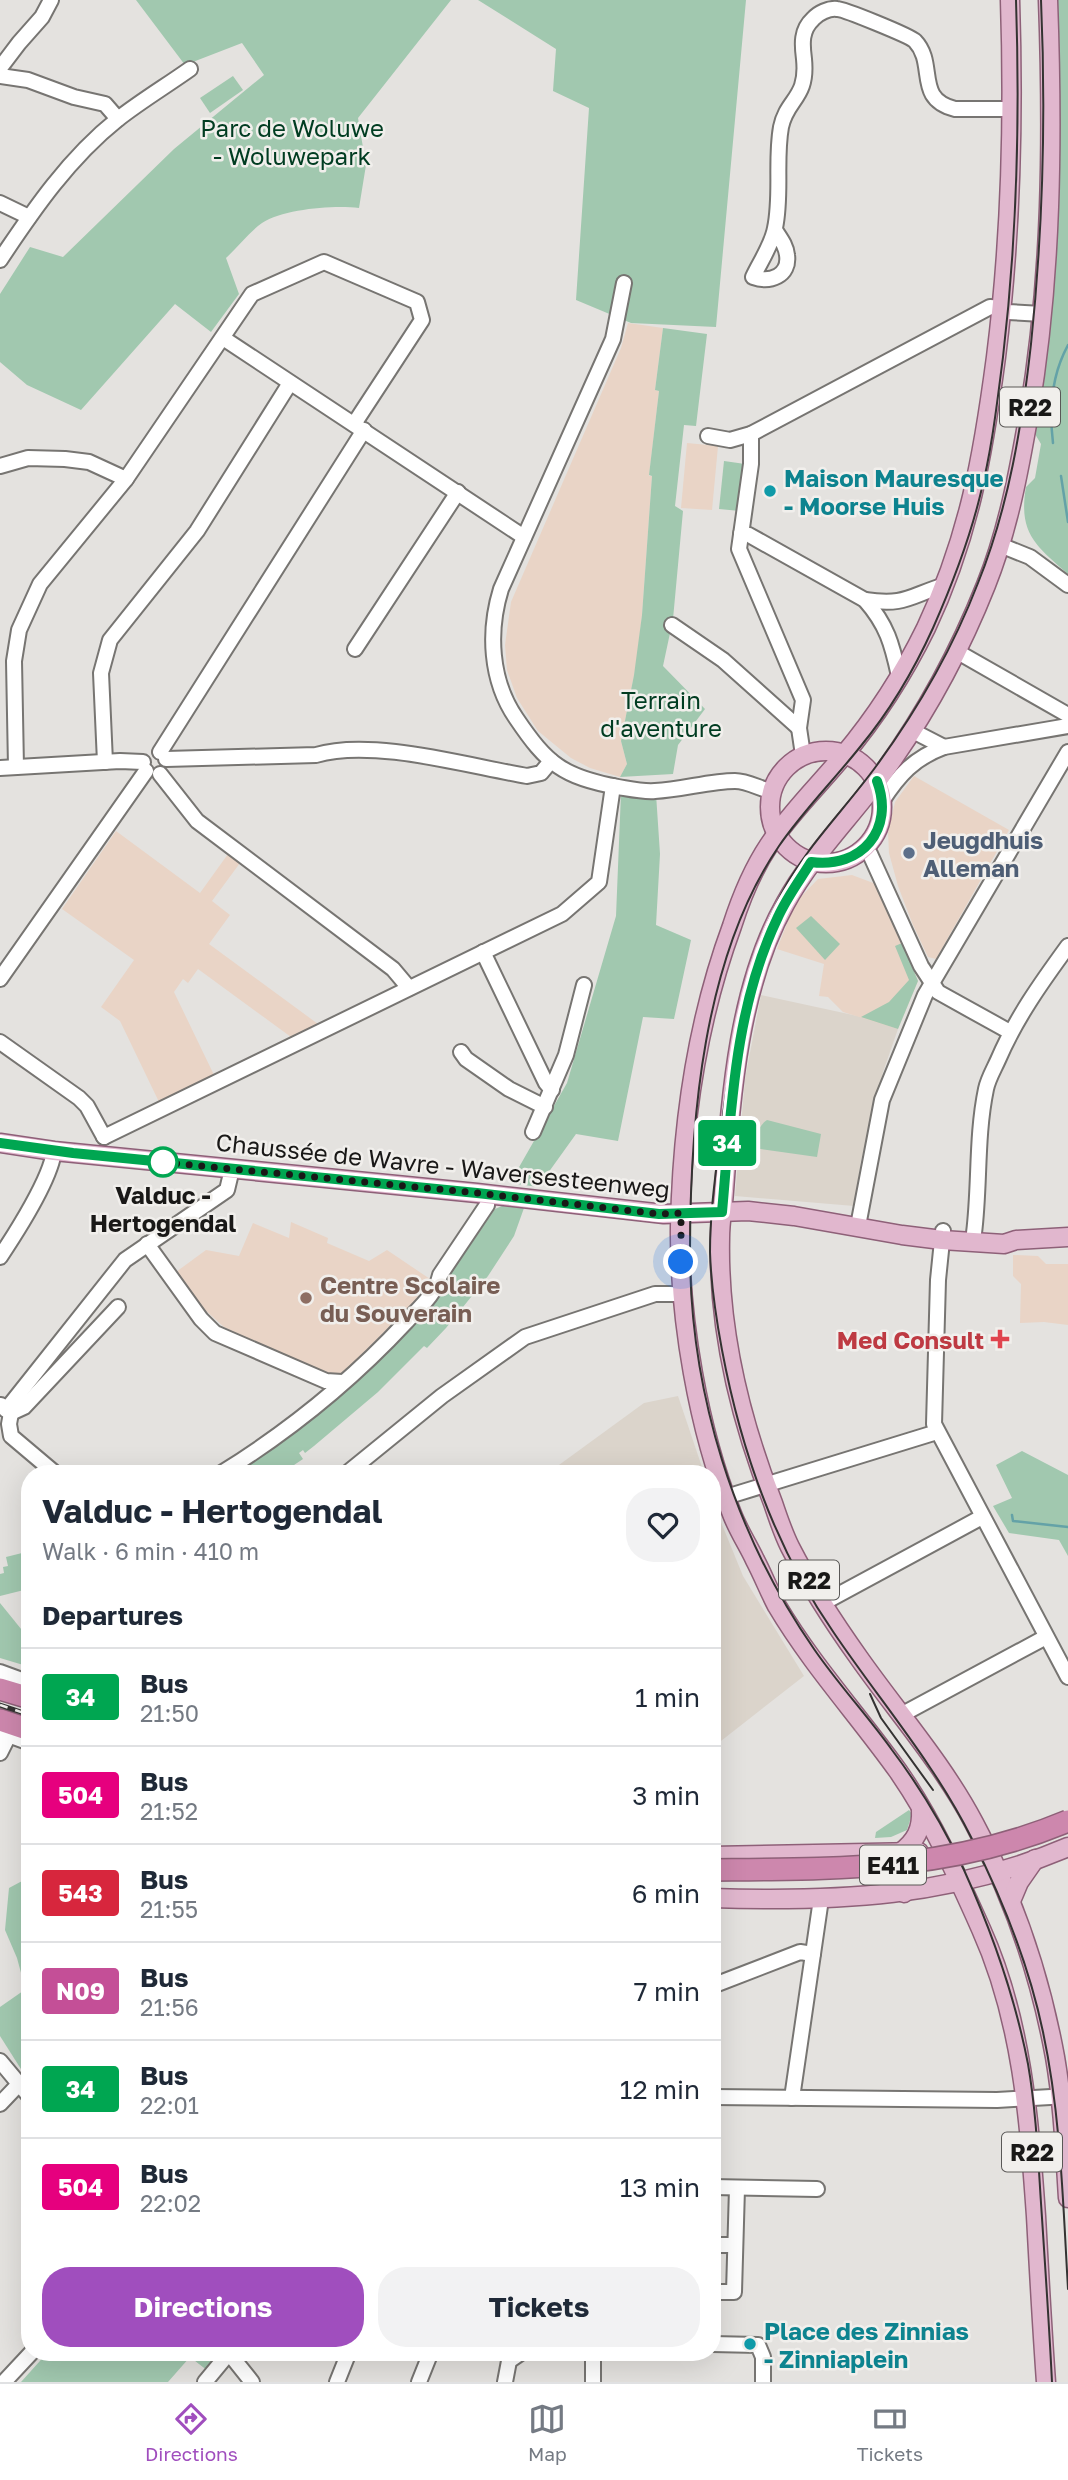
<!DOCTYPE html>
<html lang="en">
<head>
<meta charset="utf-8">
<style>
	:root { --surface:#fff; --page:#f2f2f3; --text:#1f2937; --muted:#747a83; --line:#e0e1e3; --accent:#a04ebe }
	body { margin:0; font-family:"Golos Text",sans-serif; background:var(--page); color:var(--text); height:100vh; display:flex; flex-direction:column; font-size:26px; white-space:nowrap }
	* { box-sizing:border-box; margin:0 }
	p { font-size:23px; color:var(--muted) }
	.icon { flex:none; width:38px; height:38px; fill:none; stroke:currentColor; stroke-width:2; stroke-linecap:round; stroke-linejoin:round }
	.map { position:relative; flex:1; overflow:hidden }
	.sheet { position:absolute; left:21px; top:1465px; width:700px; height:896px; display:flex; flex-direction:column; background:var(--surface); border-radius:28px; box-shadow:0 7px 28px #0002 }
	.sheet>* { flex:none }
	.badge { padding:0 14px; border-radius:5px; font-size:24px; line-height:46px }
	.you { position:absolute; width:35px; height:35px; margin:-18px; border:5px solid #fff; border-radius:50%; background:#1a73e8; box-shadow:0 0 0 10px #1a73e833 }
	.map>.badge { position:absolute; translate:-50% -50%; box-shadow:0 0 0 4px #fff }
	h2 { padding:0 21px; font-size:26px; line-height:63px }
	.round { display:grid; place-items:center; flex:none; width:74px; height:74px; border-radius:28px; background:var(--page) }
	.summary { display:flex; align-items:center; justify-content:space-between; height:119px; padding:0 21px }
	h1 { font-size:33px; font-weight:700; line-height:52px }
	.cta { display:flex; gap:14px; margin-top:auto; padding:14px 21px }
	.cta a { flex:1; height:80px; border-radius:28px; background:var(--accent); color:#fff; font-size:28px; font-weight:700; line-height:80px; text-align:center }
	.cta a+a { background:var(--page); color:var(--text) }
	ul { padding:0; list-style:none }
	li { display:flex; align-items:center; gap:21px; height:98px; padding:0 21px; border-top:2px solid var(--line) }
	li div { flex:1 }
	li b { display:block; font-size:26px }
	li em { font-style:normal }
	li .badge { min-width:77px; font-weight:700; text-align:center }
	.tabs { display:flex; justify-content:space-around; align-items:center; height:98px; border-top:2px solid var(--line); background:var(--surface); font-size:19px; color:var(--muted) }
	.tabs a { display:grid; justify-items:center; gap:4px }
	.tabs .selected { color:var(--accent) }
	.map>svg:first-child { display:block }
</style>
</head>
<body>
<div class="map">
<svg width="1068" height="2382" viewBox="0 0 1068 2382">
	<rect width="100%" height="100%" fill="#e4e2df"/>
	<g fill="#dbd4cb">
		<polygon points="761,995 867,1018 898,1029 883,1072 861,1161 854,1206 735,1196 745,1079"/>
		<polygon points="678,1396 704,1473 548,1473 644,1403"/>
		<polygon points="712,1500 743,1576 804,1676 712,1748"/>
	</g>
	<g fill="#e9d4c6">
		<polygon points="628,323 663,328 655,390 659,391 649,476 652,476 642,615 637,660 621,741 627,764 620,777 590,768 571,758 538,731 517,698 507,670 505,645 511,602 621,348"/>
		<polygon points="687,443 718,446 712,510 681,508"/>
		<polygon points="914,776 1009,830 936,959 928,957 913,925 898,886 889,853 888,832 895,802"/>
		<polygon points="116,831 200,893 228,854 240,863 212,901 230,915 209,944 318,1024 291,1037 198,969 188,983 183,979 174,992 214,1075 159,1102 120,1021 101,1007 134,960 62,909"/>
		<polygon points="852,875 876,884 918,981 898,1029 843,1012 828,997 819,996 824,964 777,949 795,903 818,879"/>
		<polygon points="291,1222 328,1238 327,1243 369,1261 387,1250 430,1279 413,1303 338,1378 250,1340 224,1327 205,1310 176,1272 206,1250 239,1256 253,1223 289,1238"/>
		<polygon points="1013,1255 1038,1256 1046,1264 1068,1264 1068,1325 1044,1322 1020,1323 1021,1284 1013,1276"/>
	</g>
	<g fill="#a1c8af">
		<path d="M 136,0 L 451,0 L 358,118 L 366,165 L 359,208 C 333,205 284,209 262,223 C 249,232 238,247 226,258 L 239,294 L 211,332 L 175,304 L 81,410 L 27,385 L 0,362 L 0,294 L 30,247 L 63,257 L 174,149 L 264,75 L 242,43 L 185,65 Z"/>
		<polygon points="478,0 746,0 716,327 631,323 576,300 589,108 553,91 556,49"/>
		<path d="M 1058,0 L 1068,0 L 1068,574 C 1036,546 1018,533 1026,487 L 1035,478 L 1041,444 L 1035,434 L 1053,285 L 1058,202 L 1060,143 Z"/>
		<polygon points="233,76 243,90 210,113 200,98"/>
		<polygon points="663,328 707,334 696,426 684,425 675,506 683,511 673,619 663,666 705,709 678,745 673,774 620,777 627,764 621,741 634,675 642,615 652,476 649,475 659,391 655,390"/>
		<polygon points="724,461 745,464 740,511 719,509"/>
		<polygon points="621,793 656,794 660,854 656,925 691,940 674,1019 643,1017 618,1141 576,1134 538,1187 510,1183 567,1083 616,916"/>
		<polygon points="811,916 840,944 825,960 796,928"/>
		<polygon points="902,943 918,981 898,1029 861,1017 889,1002 909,980 895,946"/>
		<path d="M 767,1120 L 821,1134 L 817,1157 L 754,1148 C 755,1137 758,1126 767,1120 Z"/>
		<polygon points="502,1206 524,1208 514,1236 488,1276 446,1328 427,1348 424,1346 378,1392 314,1446 305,1453 303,1450 299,1453 303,1459 282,1473 224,1474 432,1301 495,1209"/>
		<polygon points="1022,1451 1068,1475 1068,1556 1059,1540 1009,1533 993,1506 1012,1498 996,1465"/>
		<polygon points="30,1551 30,1591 27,1593 24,1590 0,1596 0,1574 4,1573 3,1567 8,1566 6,1557"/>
		<polygon points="0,1603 30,1640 30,1667 0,1658"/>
		<polygon points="909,1810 912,1814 907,1830 891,1837 875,1838 876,1832"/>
		<polygon points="24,1880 30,1888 30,1992 24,1984 17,1958 5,1930 9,1888"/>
		<polygon points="23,1991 30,1998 30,2078 26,2077 0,2036 0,2007"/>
		<polygon points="48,2352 217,2352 217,2357 208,2371 190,2357 168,2382 21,2382"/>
	</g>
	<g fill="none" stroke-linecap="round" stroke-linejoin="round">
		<g stroke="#64a2a7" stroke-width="2.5">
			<path d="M 1053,443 C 1049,410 1052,374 1068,345"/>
			<polyline points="1061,476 1068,522"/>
			<polyline points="1012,1515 1013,1521 1068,1527"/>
		</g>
		<defs>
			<g id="minor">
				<polyline points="0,68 19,43 42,17 51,0"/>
				<polyline points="0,76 28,80 74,97 105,104 118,119"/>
				<polyline points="0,203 29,217"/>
				<path d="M 775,230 C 780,238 786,245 787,255 C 790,276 770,283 753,277 C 760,262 772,245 775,228 C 782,195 775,160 781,127 C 787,98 808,99 804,59 C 802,44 801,30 813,19 C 818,13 829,8 837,9 C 844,9 910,36 915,41 C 937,64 914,99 955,109 L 1012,109"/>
				<path d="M 0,260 C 34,209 69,158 118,119 C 141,101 166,86 190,69"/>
				<path d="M 624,283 L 613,339 L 501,589 C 488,631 490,680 516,718 C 547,764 563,777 618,787 C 630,789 643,792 655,791 C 682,790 709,781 735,781 C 748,781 760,789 771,791"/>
				<polyline points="223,338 524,537"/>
				<polyline points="751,434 751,464 739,549 803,700 799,728 803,755"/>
				<polyline points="708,436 730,440 751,434 990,307 1002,308 1008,312 1042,314"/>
				<polyline points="0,466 28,458 65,459 89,462 126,479"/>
				<path d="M 741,534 L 749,535 L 865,600 C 887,625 892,644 899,676"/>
				<polyline points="1000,545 1030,557 1068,585"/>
				<path d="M 865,600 C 906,606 909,596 945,585"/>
				<polyline points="672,625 723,660 799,728"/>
				<polyline points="355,649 458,492"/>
				<polyline points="956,651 1068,715"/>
				<polyline points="911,730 944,747"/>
				<polyline points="160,752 364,430"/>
				<path d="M 166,759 L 316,755 C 372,738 468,766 527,776 L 541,773 L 551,761"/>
				<polyline points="105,762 101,673 110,640 197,531 290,383"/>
				<polyline points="16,767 14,661 19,630 40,584 126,479 252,294 324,262 417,302 422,320 354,424"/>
				<polyline points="0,768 120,761 143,762"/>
				<polyline points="160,774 197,821 393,969 409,988"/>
				<path d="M 882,801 C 899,775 914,758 944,747 L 1068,726"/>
				<polyline points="865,848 870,854 921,966 938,992 1010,1032"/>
				<polyline points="483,952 546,1083 552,1090"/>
				<polyline points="0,979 146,771"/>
				<polyline points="0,1042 79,1098 87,1106 104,1137"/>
				<polyline points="461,1052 466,1059 509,1089 545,1107"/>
				<polyline points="533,1132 566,1055 584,985"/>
				<polyline points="104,1137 562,914 599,882 613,786"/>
				<polyline points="858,1226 882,1100 925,995 1068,752"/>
				<polyline points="943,1231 938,1280 934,1424 1068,1677"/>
				<path d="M 974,1233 C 980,1186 976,1137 986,1089 C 988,1079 994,1069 998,1060 C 1016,1018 1041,983 1068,946"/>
				<polyline points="147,1244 201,1319 215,1333 326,1381 342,1382"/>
				<path d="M 0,1257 C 16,1233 51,1178 54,1151"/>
				<polyline points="1,1405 11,1413 24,1407 118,1307"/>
				<polyline points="6,1410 125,1260 227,1190 232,1169"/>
				<polyline points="11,1413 9,1424 11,1436 56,1474"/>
				<path d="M 220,1474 C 288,1432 352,1380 406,1322 C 419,1308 436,1294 440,1275 L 487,1205 L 488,1195"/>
				<polyline points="346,1474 442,1396 525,1337 655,1294 683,1294"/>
				<polyline points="726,1497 937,1432"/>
				<polyline points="823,1603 982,1517"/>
				<polyline points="0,1672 30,1683"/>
				<polyline points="901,1715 1046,1637"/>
				<polyline points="0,1732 30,1743"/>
				<polyline points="0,1753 9,1735"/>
				<polyline points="712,1986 800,1952 813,1954"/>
				<polyline points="0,2061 30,2097"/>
				<polyline points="712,2097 997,2100 1068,2096"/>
				<polyline points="792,2098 821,1899"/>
				<polyline points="0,2104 19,2084"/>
				<polyline points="712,2187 817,2189"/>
				<polyline points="712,2245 735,2245"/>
				<polyline points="712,2292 734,2292 737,2188"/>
				<polyline points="712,2344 758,2345 763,2357 763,2382"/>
				<polyline points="228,2352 252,2382"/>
				<polyline points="593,2352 593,2382"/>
				<polyline points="4,2382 32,2352"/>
				<polyline points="205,2382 229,2353 233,2352"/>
				<polyline points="337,2382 349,2352"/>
				<polyline points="419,2382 431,2352"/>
				<polyline points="505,2382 509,2361 522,2352"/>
			</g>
			<g id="major">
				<path d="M 1010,0 C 1014,120 1011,238 996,357 C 983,456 969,537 926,628 C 904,673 875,718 843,756 C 819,785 790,813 769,845 C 753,869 741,898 732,926 C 697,1021 682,1125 680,1227 C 679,1318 698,1429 732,1514 C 738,1530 748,1545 755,1560 C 763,1575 769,1591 777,1606 C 812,1665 858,1715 898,1771 C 932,1820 957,1875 981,1929 C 1022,2020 1029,2118 1036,2216 C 1039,2271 1042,2327 1046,2382"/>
				<path d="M 1048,0 C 1053,137 1052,277 1029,413 C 1019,471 1008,530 986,585 C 959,653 921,722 877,781 C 846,822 810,858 785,904 C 738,988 731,1097 724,1191 C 723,1207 720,1222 720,1238 C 718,1330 740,1419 773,1503 C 778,1518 783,1533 790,1547 C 810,1586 834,1623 859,1658 C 897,1712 943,1764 974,1823 C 1013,1896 1040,1975 1055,2057 C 1063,2103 1065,2151 1068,2198"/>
				<circle cx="826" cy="807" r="56"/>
				<polyline points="0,1143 54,1151 477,1193 664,1214 748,1211 794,1216 902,1235 942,1240 1004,1244 1016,1240 1068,1237"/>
				<polyline points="712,1856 919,1852"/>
				<path d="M 904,1893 C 923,1876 917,1868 900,1853 C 916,1841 922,1829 921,1810"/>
				<path d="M 712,1898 C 837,1902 951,1897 1068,1847"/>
				<polyline points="1011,1901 1019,1882 1035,1859"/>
			</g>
			<g id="highway">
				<polyline points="0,1689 30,1698"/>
				<polyline points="0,1720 30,1730"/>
			</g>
		</defs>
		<use href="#minor" stroke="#777572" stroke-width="18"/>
		<use href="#major" stroke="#8e6078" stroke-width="21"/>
		<use href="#highway" stroke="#8e6078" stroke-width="24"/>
		<use href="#minor" stroke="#fff" stroke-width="14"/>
		<use href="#major" stroke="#e1b7ce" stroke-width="18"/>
		<use href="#highway" stroke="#cd87ad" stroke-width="21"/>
		<g stroke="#343332" stroke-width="2">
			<path d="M 1016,0 C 1020,119 1017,238 1003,357 C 997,403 992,450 980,496 C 969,541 952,585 933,628 C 914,670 889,712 860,747 C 833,781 803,811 779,846 C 703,957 690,1121 690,1252 C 690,1392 734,1534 814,1649 C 838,1684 867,1715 892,1750 C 920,1787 944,1827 964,1870 C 992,1932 1015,1997 1028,2064 C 1036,2110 1038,2157 1041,2203 C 1045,2263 1049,2322 1052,2382"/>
			<path d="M 1041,0 C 1046,115 1043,229 1031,344 C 1022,425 1009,506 978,583 C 953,648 918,709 877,765 C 848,805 813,840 788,882 C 744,958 732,1045 721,1130 C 716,1171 710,1211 710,1252 C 711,1285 716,1318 722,1350 C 741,1451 775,1548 834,1633 C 880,1701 934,1763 971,1837 C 1002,1898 1029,1965 1043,2032 C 1061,2116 1063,2204 1068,2289"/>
			<polyline points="870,1694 881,1718 933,1790"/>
		</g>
		<defs>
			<polyline id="rail" points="0,1705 30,1715"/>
		</defs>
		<use href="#rail" stroke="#343332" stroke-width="5"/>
		<use href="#rail" stroke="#f1efec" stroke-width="2.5" stroke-dasharray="8" stroke-linecap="butt"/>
		<defs>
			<path id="highway-bridge" d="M 712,1870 C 838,1869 949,1871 1068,1821"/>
		</defs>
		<use href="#highway-bridge" stroke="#8e6078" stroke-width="24" stroke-linecap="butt"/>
		<use href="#highway-bridge" stroke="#cd87ad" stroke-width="21"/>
	</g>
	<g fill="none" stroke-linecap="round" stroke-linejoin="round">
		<defs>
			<path id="line" d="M 0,1143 L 73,1153 L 477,1193 L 659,1214 L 722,1212 C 731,1113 734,1008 778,917 C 787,897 800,880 811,862 C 862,869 895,829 877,781"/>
		</defs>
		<use href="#line" stroke="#fff" stroke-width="16"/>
		<use href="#line" stroke="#00a651" stroke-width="10"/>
		<polyline stroke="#191817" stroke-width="7" stroke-dasharray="0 12.6" points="163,1162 151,1161 477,1193 659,1214 681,1213 681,1262"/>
	</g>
	<g fill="#0f9aa8" stroke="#f1efec" stroke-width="2.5">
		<circle cx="770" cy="491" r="7"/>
		<circle cx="750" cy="2344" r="7"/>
	</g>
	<circle fill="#5c6f8a" stroke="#f1efec" stroke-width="2.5" cx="909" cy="853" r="7"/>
	<circle fill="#fff" stroke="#00a651" stroke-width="3.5" cx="163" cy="1162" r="14"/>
	<circle fill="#8d6e63" stroke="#f1efec" stroke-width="2.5" cx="306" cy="1298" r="7"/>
	<path fill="#e0444e" stroke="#f1efec" stroke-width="2.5" d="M996.5 1328.5h7v7h7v7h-7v7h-7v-7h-7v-7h7z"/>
	<g text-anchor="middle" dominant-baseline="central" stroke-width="5" stroke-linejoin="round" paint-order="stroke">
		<g fill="#f1efec" stroke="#5a5857" stroke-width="2">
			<rect x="1000" y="387.5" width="60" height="39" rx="5"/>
			<rect x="779" y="1560.5" width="60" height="39" rx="5"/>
			<rect x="860" y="1845.5" width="66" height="39" rx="5"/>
			<rect x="1002" y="2132.5" width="60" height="39" rx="5"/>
		</g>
		<g font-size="23" font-weight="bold" fill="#191817">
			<text x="1030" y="407">R22</text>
			<text x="809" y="1580">R22</text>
			<text x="893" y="1865">E411</text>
			<text x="1032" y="2152">R22</text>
		</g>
		<g font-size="24" fill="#003c21" stroke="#f1efec">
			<text x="292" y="127">Parc de Woluwe<tspan x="292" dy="28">- Woluwepark</tspan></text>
			<text x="661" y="699">Terrain<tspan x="661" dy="28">d'aventure</tspan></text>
		</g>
		<g font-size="24" font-weight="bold" fill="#0d838f" stroke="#f1efec" text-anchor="start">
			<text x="784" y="477">Maison Mauresque<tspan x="784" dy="28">- Moorse Huis</tspan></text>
			<text x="764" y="2330">Place des Zinnias<tspan x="764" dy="28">- Zinniaplein</tspan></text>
		</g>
		<g font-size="24" font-weight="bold" fill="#4e5e75" stroke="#f1efec" text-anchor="start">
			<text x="923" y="839">Jeugdhuis<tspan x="923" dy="28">Alleman</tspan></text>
		</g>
		<g font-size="24" fill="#191817" stroke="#f1efec">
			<text transform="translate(443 1165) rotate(6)">Chaussée de Wavre - Waversesteenweg</text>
		</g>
		<g font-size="24" font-weight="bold" fill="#191817" stroke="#f1efec">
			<text x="163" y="1194">Valduc -<tspan x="163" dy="28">Hertogendal</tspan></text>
		</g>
		<g font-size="24" font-weight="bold" fill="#785e54" stroke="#f1efec" text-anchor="start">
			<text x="320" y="1284">Centre Scolaire<tspan x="320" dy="28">du Souverain</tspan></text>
		</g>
		<g font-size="24" font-weight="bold" fill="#be3a42" stroke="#f1efec" text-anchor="end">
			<text x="984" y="1339">Med Consult</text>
		</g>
	</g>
</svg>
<div class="you" style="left:681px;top:1262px"></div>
<b class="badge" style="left:727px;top:1143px;background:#00a651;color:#fff">34</b>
<section class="sheet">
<div class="summary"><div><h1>Valduc - Hertogendal</h1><p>Walk · 6 min · 410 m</p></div><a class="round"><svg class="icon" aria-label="heart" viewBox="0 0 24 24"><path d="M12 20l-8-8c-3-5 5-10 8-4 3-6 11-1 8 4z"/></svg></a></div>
<h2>Departures</h2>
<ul>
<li><span class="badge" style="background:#00a651;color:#fff">34</span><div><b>Bus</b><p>21:50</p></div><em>1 min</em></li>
<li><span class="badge" style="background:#e6007e;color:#fff">504</span><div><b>Bus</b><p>21:52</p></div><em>3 min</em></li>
<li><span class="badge" style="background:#d7263d;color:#fff">543</span><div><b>Bus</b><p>21:55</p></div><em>6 min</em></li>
<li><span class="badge" style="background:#c44f97;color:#fff">N09</span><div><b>Bus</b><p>21:56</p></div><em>7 min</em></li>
<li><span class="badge" style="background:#00a651;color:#fff">34</span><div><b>Bus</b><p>22:01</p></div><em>12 min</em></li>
<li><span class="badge" style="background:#e6007e;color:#fff">504</span><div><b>Bus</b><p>22:02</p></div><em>13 min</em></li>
</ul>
<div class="cta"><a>Directions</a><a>Tickets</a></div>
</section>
</div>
<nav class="tabs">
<a class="selected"><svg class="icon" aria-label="directions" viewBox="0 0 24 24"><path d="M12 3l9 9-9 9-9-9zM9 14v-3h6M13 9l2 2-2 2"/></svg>Directions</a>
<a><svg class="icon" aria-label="map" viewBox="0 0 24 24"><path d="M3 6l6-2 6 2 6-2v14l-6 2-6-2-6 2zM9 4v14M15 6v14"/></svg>Map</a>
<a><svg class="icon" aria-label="tickets" viewBox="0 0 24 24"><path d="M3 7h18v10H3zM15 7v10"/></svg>Tickets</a>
</nav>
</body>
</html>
